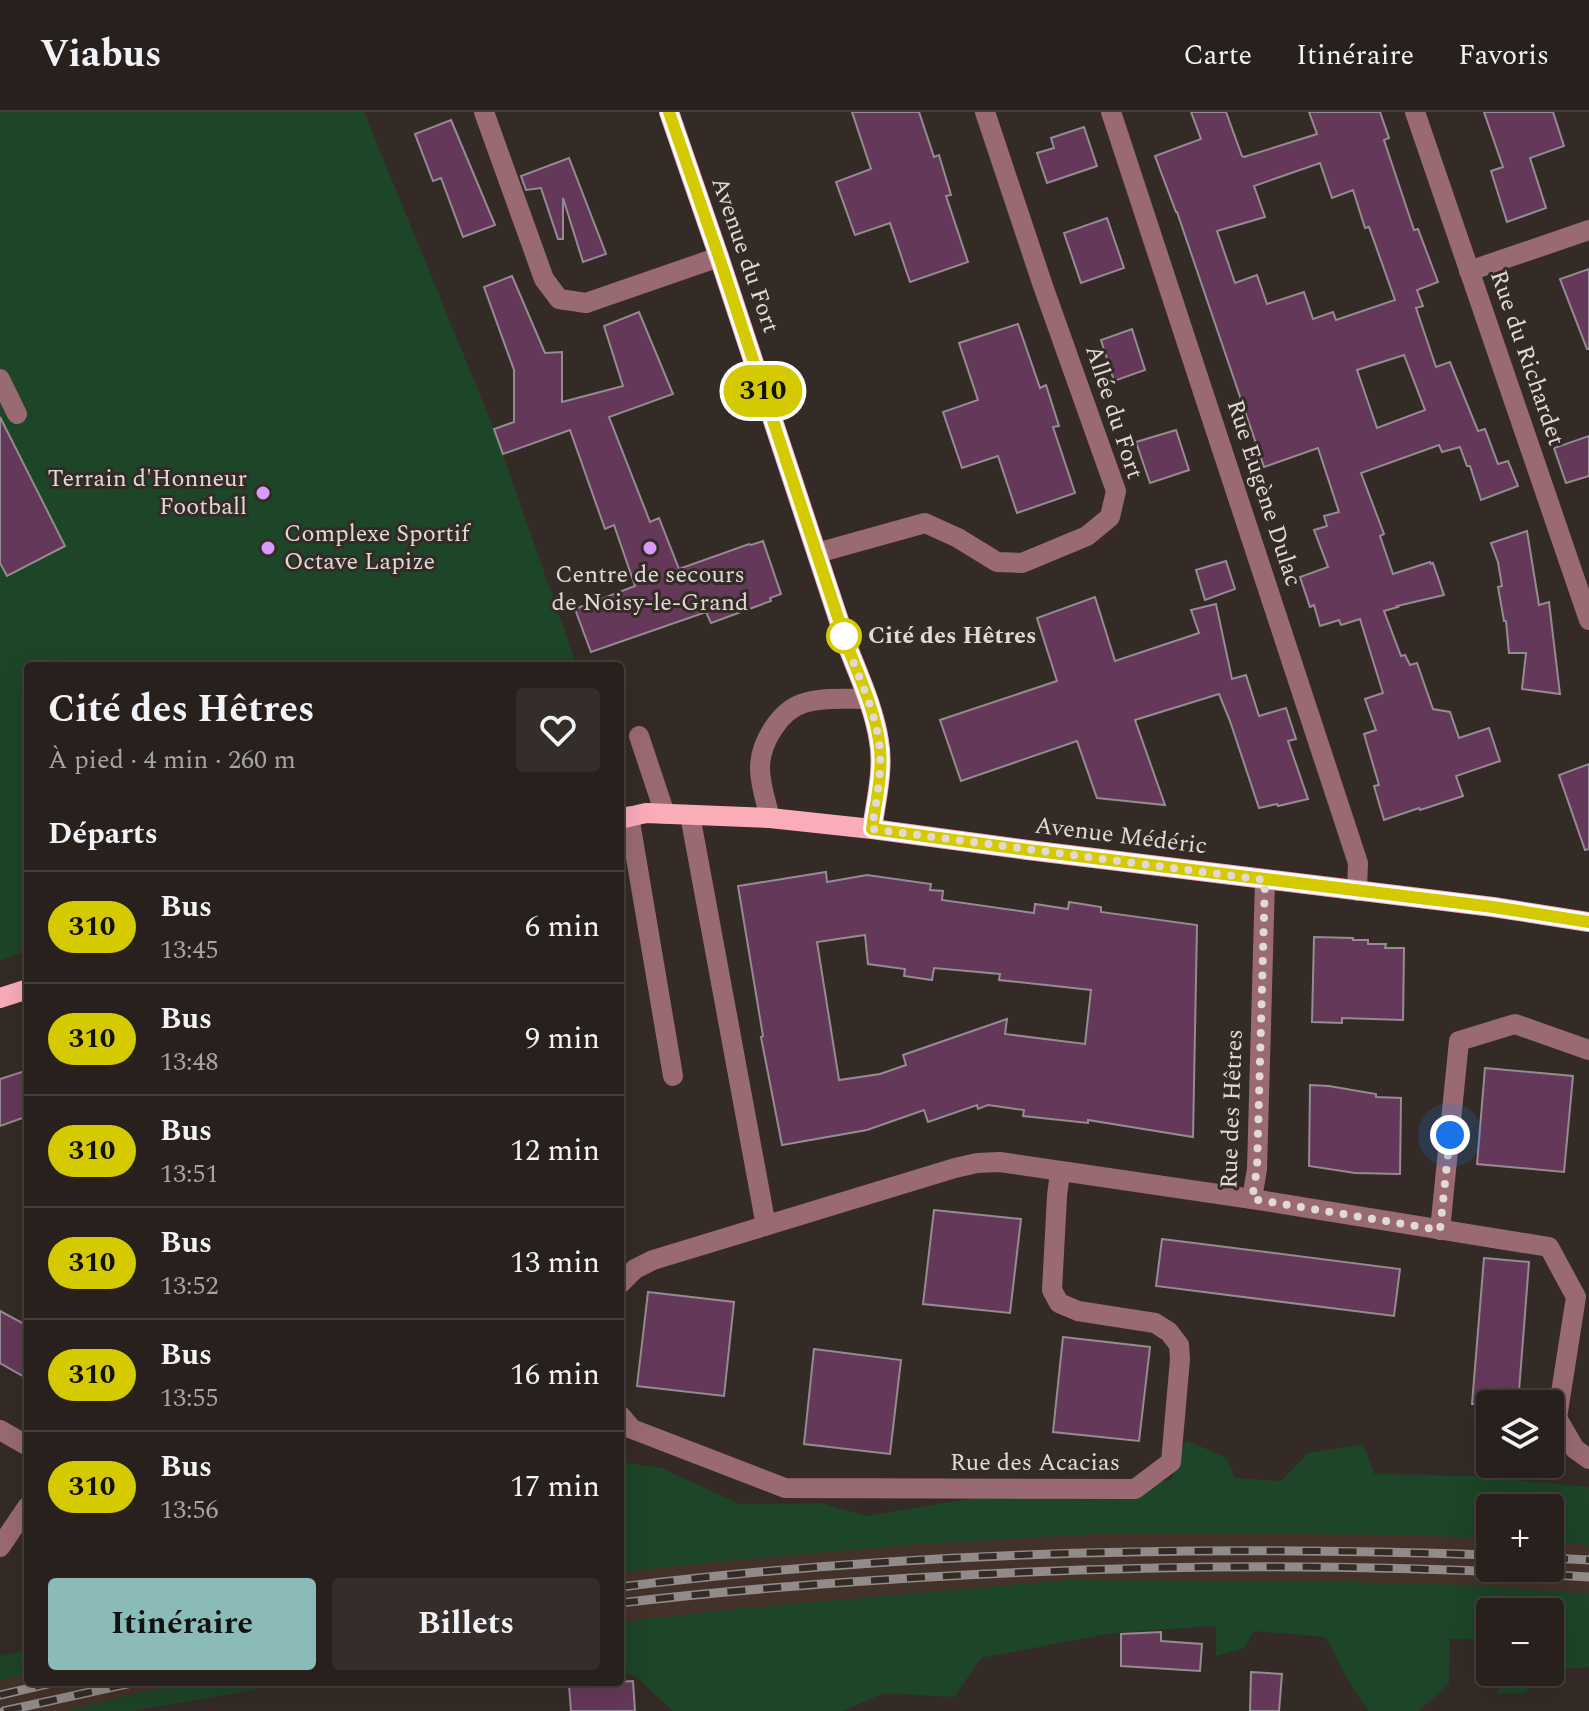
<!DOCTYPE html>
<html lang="fr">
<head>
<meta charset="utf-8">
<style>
	:root { --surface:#28201c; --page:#342d29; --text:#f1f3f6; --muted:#a5a3a3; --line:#443e3b; --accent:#8bbbb9 }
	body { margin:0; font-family:Spectral,serif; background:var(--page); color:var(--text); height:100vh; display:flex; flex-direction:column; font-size:30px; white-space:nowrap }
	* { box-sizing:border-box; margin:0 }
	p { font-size:26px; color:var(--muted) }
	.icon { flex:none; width:44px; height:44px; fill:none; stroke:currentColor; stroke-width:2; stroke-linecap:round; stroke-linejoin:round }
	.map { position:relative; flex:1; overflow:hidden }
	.sheet { position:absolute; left:24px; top:550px; width:600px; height:1024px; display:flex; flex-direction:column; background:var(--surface); border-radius:8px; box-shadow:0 8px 32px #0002,0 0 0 2px var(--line) }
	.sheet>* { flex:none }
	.badge { padding:0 16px; border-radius:26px; font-size:28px; line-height:52px }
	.buttons { position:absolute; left:1476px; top:1278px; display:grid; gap:16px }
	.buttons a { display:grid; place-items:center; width:88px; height:88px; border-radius:8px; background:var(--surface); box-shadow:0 8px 32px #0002,0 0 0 2px var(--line); font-size:40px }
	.you { position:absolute; width:40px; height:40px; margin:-20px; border:6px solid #fff; border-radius:50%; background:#1a73e8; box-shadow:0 0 0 12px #1a73e833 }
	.map>.badge { position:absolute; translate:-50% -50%; box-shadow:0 0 0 4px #fff }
	h2 { padding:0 24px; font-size:30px; line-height:72px }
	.round { display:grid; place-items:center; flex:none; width:84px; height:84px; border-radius:8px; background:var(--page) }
	.head { display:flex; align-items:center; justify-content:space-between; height:136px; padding:0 24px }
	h1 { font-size:38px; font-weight:700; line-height:60px }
	.cta { display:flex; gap:16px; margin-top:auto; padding:16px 24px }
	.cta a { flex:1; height:92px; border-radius:8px; background:var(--accent); color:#111; font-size:32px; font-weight:700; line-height:92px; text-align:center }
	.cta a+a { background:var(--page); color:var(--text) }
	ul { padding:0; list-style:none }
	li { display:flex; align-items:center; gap:24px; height:112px; padding:0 24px; border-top:2px solid var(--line) }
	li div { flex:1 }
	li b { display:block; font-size:30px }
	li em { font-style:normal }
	li .badge { min-width:88px; font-weight:700; text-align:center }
	header { display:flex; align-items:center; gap:48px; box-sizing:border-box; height:112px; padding:0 40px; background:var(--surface); border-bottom:2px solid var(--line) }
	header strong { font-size:38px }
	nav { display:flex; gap:44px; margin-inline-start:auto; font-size:28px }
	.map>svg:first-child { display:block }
</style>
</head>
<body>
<header>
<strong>Viabus</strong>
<nav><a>Carte</a><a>Itinéraire</a><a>Favoris</a></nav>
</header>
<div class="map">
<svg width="1589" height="1599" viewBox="0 0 1589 1599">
	<rect width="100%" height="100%" fill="#352b26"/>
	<g fill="#43322a">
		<polygon points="1490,1402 1490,1456 1550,1456 1550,1407 1589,1410 1589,1499 1368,1487 620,1522 620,1442"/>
		<polygon points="28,1539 28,1570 297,1570 132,1599 0,1599 0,1544"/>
	</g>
	<g fill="#1d4527">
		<polygon points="0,0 364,0 494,317 577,554 28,554 28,838 0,849"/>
		<polygon points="1186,1328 1227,1346 1235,1366 1281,1369 1308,1341 1363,1332 1374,1362 1472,1364 1589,1375 1589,1433 1550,1431 1550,1396 1490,1396 1490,1427 1414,1423 1118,1421 918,1432 723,1449 620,1460 620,1350 661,1356 740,1392 822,1391 865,1404 1012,1380 1171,1368"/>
		<polygon points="1069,1468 1343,1470 1476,1473 1589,1482 1589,1555 1550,1558 1550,1500 1490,1500 1490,1527 1450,1527 1449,1571 1419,1599 1369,1599 1367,1597 1346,1565 1326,1525 1254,1519 1244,1536 1216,1544 1216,1514 1113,1521 981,1546 954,1585 884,1581 843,1599 673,1599 635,1564 620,1560 620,1510 735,1497"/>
		<polygon points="28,1539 28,1562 0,1568 0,1544"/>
		<polygon points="1500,1560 1546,1560 1525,1581 1498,1582"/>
		<polygon points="207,1570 297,1570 132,1599 66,1599 142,1580"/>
	</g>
	<g fill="#643859" stroke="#968a93" stroke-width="2" fill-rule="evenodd">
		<polygon points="852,0 919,0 934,45 939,43 951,83 946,84 968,150 910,170 890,111 855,123 836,70 871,57"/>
		<path d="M 1191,0 L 1226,0 L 1242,44 L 1244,45 L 1317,22 L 1309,0 L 1380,0 L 1389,26 L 1384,28 L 1414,118 L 1418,117 L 1438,170 L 1417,178 L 1423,194 L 1416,196 L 1436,255 L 1450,250 L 1478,319 L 1485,317 L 1498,352 L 1508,349 L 1518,374 L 1481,388 L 1470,354 L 1467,354 L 1460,335 L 1442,340 L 1439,333 L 1361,361 L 1384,422 L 1380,424 L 1393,462 L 1430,450 L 1431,452 L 1433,451 L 1444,483 L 1397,494 L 1398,495 L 1384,499 L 1401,544 L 1405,543 L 1410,553 L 1417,551 L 1433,597 L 1450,600 L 1459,626 L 1489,616 L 1500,649 L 1456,664 L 1463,684 L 1420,698 L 1419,696 L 1384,708 L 1374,674 L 1379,673 L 1364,622 L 1376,618 L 1365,587 L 1383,581 L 1360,507 L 1341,513 L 1339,508 L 1320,514 L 1314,493 L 1310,495 L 1300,465 L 1328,455 L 1314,418 L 1327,414 L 1324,404 L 1339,400 L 1318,336 L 1264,355 L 1177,100 L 1176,100 L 1155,44 L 1201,27 ZM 1320,51 L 1332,86 L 1353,78 L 1365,116 L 1369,115 L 1395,188 L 1336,208 L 1333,200 L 1313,207 L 1304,180 L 1267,192 L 1257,163 L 1235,171 L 1217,119 L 1265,105 L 1254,74 ZM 1404,243 L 1425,298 L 1377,316 L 1357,258 Z"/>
		<polygon points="1484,0 1553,0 1564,34 1530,46 1546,96 1507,110 1491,59 1503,55"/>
		<polygon points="451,8 495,113 463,125 441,66 433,69 415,22"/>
		<polygon points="1084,15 1097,54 1047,71 1037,41 1054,36 1051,26"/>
		<polygon points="569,46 606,142 583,150 563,86 563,127 558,127 541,76 526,78 521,64"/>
		<polygon points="1107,106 1124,156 1081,171 1064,121"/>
		<polygon points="1589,157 1589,237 1587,237 1560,167"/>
		<polygon points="512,164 545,241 562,240 562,290 623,274 604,214 639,200 673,282 609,305 650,410 659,406 679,457 749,432 751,433 763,429 781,482 770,486 771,489 711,511 706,500 591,540 575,497 635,474 614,413 605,417 570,318 503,342 494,317 514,310 514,258 484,175"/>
		<polygon points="1018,212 1040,276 1046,273 1059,314 1053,315 1075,381 1017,401 998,344 962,356 943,300 978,288 959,231"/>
		<polygon points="1132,217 1145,258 1114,269 1101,228"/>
		<polygon points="0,305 65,434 7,464 0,451"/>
		<polygon points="1176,318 1189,358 1150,371 1136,330"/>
		<polygon points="1589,324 1589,364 1566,371 1554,336"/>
		<polygon points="1527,419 1539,493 1549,490 1560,582 1522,577 1526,541 1509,541 1506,509 1504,509 1498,475 1502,474 1498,450 1491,431"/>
		<polygon points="1226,449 1235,477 1205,488 1196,458"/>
		<polygon points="1095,485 1115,549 1199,521 1191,498 1216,492 1232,567 1246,563 1259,604 1286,596 1296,627 1288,629 1308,687 1278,694 1277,692 1259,696 1230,609 1219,582 1135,608 1165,693 1097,686 1077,629 961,669 940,608 1057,569 1037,506"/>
		<polygon points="1589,652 1589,737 1585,738 1559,663"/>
		<path d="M 826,760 L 827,770 L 867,763 L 931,772 L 930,778 L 943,779 L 942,788 L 1034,801 L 1035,792 L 1068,797 L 1069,790 L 1101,795 L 1101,800 L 1197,813 L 1193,1025 L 1088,1008 L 1088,1011 L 1023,1004 L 1024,998 L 988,993 L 978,997 L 977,993 L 928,1010 L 924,998 L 867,1018 L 782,1033 L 761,925 L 763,924 L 738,774 ZM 865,823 L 868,852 L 905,857 L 904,864 L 932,868 L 934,856 L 1000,862 L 999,868 L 1091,878 L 1085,932 L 1005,922 L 1007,907 L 903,943 L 906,953 L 880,962 L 839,968 L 817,830 Z"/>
		<polygon points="1314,825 1353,826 1353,828 1368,828 1368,832 1386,832 1385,836 1404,836 1403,908 1342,906 1342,911 1312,910"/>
		<polygon points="1485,956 1573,964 1564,1060 1477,1052"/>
		<polygon points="28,958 28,1004 0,1014 0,967"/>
		<polygon points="1310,973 1329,974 1376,982 1376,985 1401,986 1400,1062 1355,1061 1309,1054"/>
		<polygon points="934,1098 1021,1107 1010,1201 923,1192"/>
		<polygon points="1162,1127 1400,1157 1394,1204 1156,1174"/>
		<polygon points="1484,1146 1529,1150 1518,1292 1472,1292"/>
		<polygon points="648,1180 734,1190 724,1284 637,1274"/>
		<polygon points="0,1199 28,1214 28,1267 0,1251"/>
		<polygon points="1063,1225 1150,1235 1139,1329 1053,1320"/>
		<polygon points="814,1237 901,1248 890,1342 804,1332"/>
		<polygon points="1161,1520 1161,1529 1202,1532 1200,1559 1121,1554 1121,1522"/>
		<polygon points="1251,1560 1282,1562 1279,1599 1250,1599"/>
		<polygon points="633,1569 635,1599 571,1599 569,1573"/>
	</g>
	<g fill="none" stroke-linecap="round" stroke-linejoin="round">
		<g stroke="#9a6a72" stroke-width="20">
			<polyline points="484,0 544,167 559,187 586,191 719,145"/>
			<polyline points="1111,0 1358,751 1357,779"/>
			<polyline points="1415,0 1589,508"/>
			<polyline points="1469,159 1589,118"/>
			<polyline points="0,267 17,302"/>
			<polyline points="817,441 925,411 958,426 997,450 1022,451 1087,424 1110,405 1116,379 1043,174 985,0"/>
			<polyline points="639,624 665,702"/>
			<polyline points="690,703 766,1114"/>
			<polyline points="629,704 673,964"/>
			<path d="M 770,706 C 766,689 760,673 760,656 C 760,631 780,598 804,591 C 825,585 847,587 868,587"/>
			<polyline points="1252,1087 1257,1057 1265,768"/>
			<polyline points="1440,1118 1459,929 1515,912 1589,938"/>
			<polyline points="620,1172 635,1157 653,1148 955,1056 977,1051 1000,1050 1252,1087 1549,1135 1576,1185 1557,1306 1575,1337 1589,1347"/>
			<polyline points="620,1303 632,1317 785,1376 1135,1377 1171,1350 1180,1247 1179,1233 1169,1220 1155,1211 1078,1199 1059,1191 1052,1178 1057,1084 1060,1060"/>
			<polyline points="0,1318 28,1334"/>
			<polyline points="0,1435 28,1394"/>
		</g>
		<g stroke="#faacb9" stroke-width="20">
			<path d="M 669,0 L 719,145 L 847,533 C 859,564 874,596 879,629 C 884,657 876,689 872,717"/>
			<polyline points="620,707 646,701 770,706 872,717 1028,738 1493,795 1589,810"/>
			<polyline points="0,886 28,877"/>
		</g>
		<defs>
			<g id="rail">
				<polyline points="1550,1446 1589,1448"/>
				<path d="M 620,1475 C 908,1439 1200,1433 1490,1443"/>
				<path d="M 620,1491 C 749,1476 878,1467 1007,1461 C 1201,1452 1395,1452 1589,1465"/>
				<polyline points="0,1583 56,1570"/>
				<polyline points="4,1599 136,1570"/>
			</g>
		</defs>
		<use href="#rail" stroke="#938b87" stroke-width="9"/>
		<use href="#rail" stroke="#352b26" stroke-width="6" stroke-dasharray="18" stroke-linecap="butt"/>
	</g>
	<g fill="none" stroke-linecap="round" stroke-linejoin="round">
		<defs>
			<path id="line" d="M 669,0 L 719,145 L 847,533 C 859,564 874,596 879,629 C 884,657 876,689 872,717 L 1028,738 L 1493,795 L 1589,810"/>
		</defs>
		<use href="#line" stroke="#fff" stroke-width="18"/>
		<use href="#line" stroke="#d5c900" stroke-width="12"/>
		<path stroke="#e0d9d6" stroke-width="8" stroke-dasharray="0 14.4" d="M 844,524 C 855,559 874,593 879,630 C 883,658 876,689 872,717 L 1265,768 L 1257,1057 L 1252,1087 L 1440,1118 L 1450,1023"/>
	</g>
	<g fill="#d79bf9" stroke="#352b26" stroke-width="3">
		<circle cx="263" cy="381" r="8"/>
		<circle cx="268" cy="436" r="8"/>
		<circle cx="650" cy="436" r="8"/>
	</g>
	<circle fill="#fff" stroke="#d5c900" stroke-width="4" cx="844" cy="524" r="16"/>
	<g text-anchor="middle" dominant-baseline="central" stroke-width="6" stroke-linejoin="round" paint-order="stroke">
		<g font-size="24" fill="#e0d9d6" stroke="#352b26">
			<text transform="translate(745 143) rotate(71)">Avenue du Fort</text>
			<text transform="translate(1527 246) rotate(71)">Rue du Richardet</text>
			<text transform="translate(1114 300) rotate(72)">Allée du Fort</text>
			<text transform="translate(1264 381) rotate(72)">Rue Eugène Dulac</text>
			<text transform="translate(1121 724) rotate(7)">Avenue Médéric</text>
			<text transform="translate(1232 997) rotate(-88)">Rue des Hêtres</text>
			<text x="1035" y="1351">Rue des Acacias</text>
		</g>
		<g font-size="24" fill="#e0d9d6" stroke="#352b26" text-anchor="end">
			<text x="247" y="367">Terrain d'Honneur<tspan x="247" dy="28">Football</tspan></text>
			<text x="284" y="422" text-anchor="start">Complexe Sportif<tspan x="284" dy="28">Octave Lapize</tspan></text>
			<text x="650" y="463" text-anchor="middle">Centre de secours<tspan x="650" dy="28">de Noisy-le-Grand</tspan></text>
		</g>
		<g font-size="24" font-weight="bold" fill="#e0d9d6" stroke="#352b26" text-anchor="start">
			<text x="868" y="524">Cité des Hêtres</text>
		</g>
	</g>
</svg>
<div class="buttons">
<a><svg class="icon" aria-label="layers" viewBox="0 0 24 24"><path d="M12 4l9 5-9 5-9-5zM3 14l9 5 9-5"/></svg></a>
<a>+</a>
<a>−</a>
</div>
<div class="you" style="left:1450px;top:1023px"></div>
<b class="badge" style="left:763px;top:279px;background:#d5c900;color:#111">310</b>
<section class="sheet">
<div class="head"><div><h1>Cité des Hêtres</h1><p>À pied · 4 min · 260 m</p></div><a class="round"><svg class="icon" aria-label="heart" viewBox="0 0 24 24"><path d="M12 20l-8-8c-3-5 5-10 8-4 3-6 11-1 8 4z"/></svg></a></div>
<h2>Départs</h2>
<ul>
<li><span class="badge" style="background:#d5c900;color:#111">310</span><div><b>Bus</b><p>13:45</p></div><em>6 min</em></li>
<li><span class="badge" style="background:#d5c900;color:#111">310</span><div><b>Bus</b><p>13:48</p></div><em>9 min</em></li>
<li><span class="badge" style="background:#d5c900;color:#111">310</span><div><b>Bus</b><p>13:51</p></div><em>12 min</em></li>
<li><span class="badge" style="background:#d5c900;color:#111">310</span><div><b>Bus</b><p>13:52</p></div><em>13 min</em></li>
<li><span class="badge" style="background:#d5c900;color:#111">310</span><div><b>Bus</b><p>13:55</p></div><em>16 min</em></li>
<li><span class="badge" style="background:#d5c900;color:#111">310</span><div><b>Bus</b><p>13:56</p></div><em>17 min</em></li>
</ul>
<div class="cta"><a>Itinéraire</a><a>Billets</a></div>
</section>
</div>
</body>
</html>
